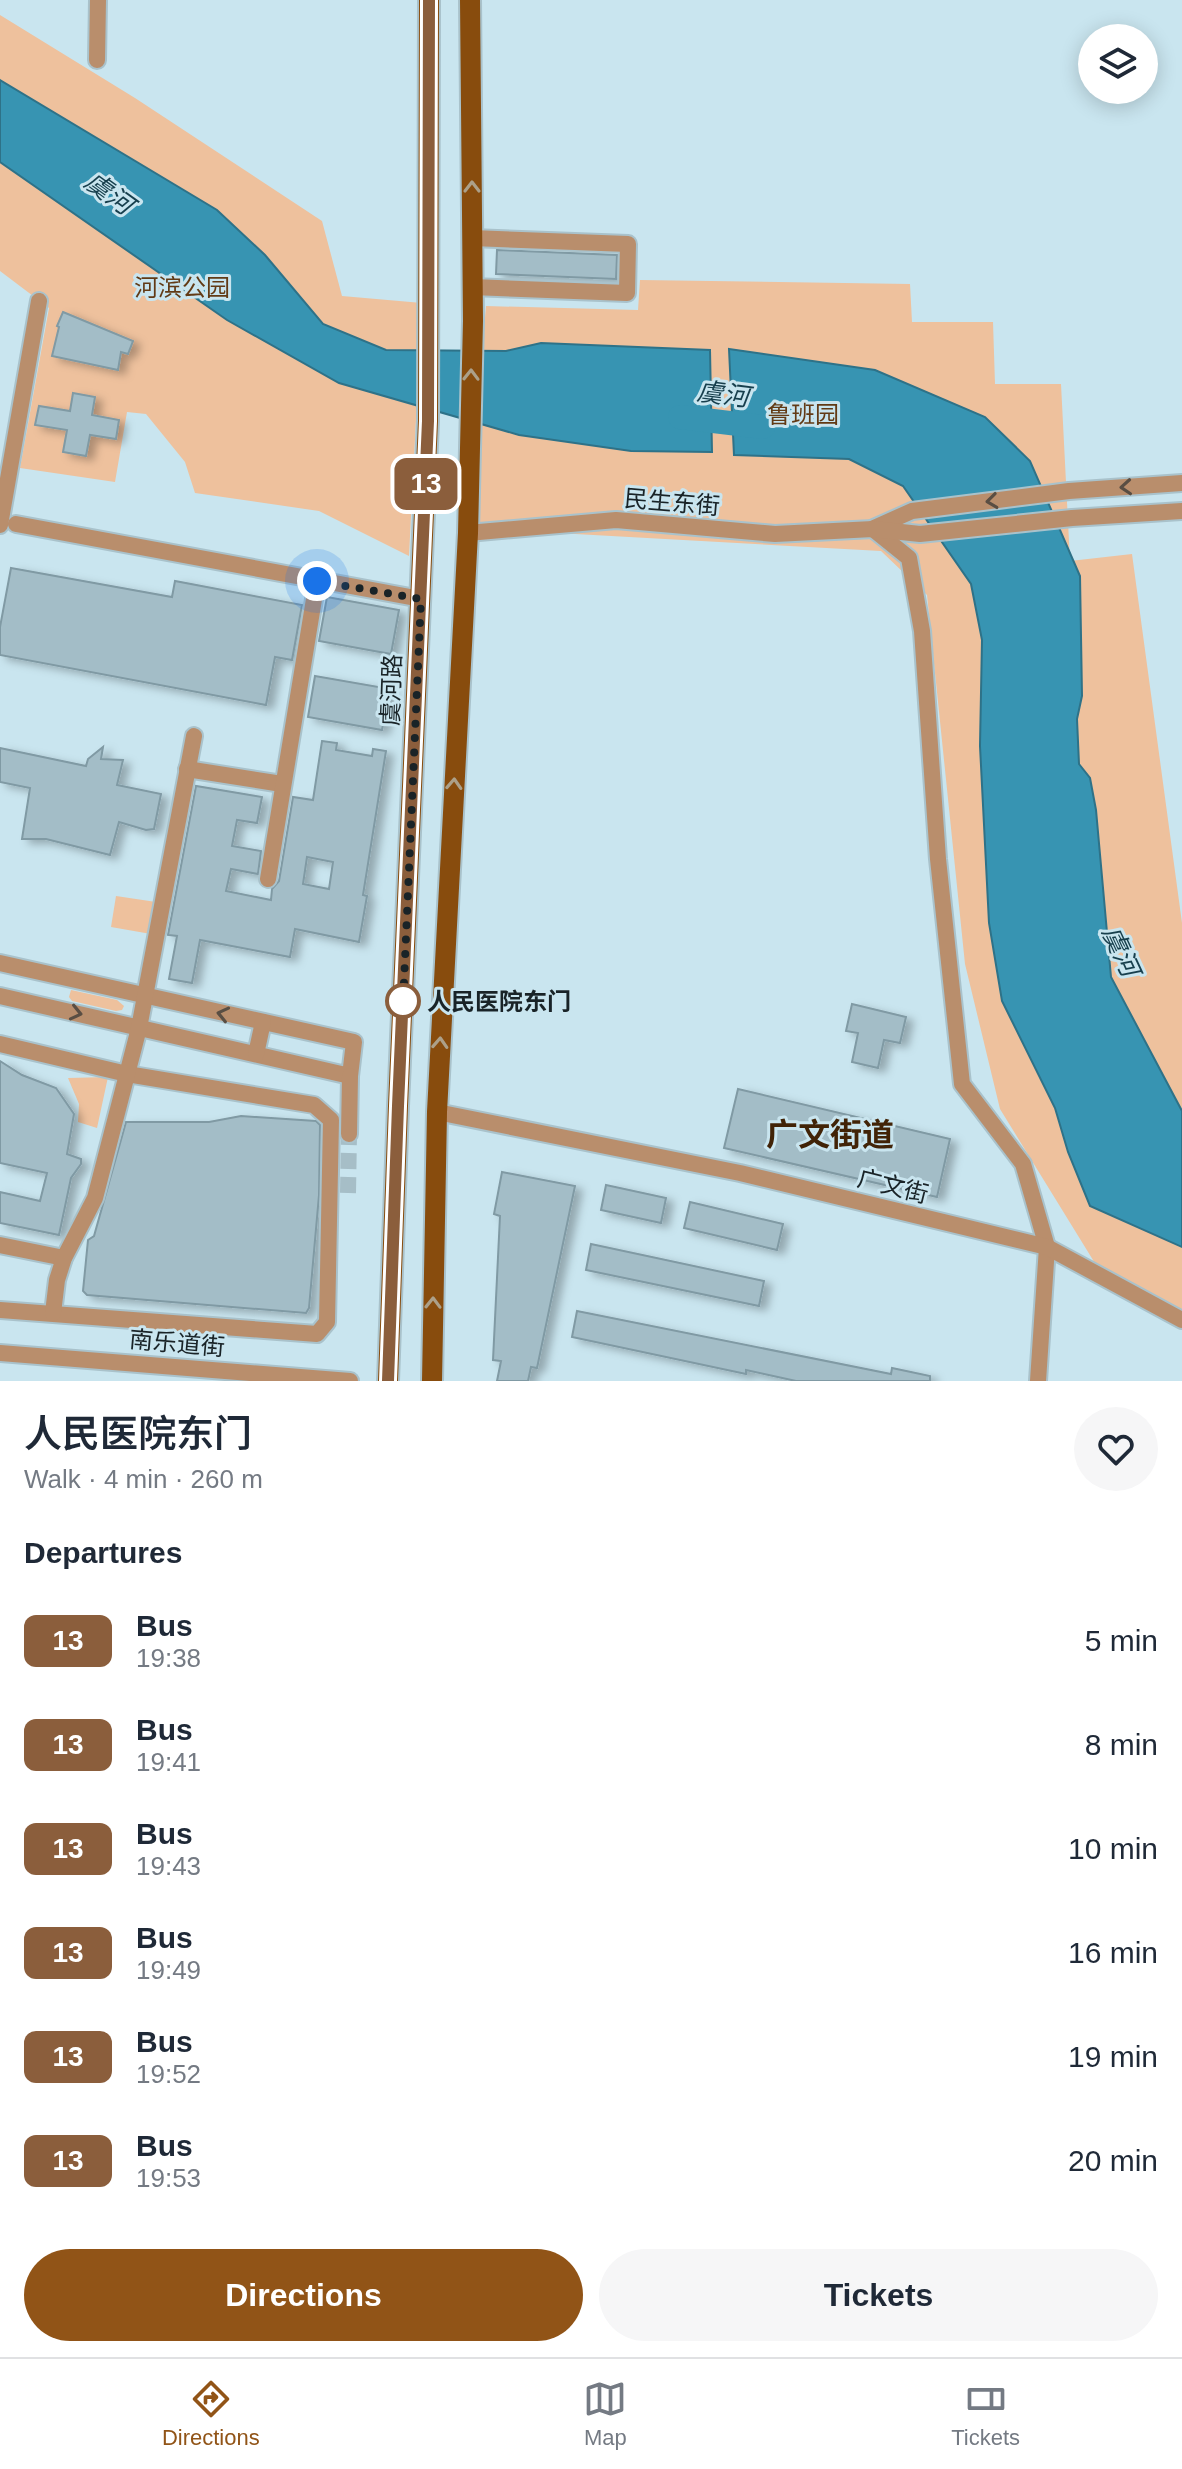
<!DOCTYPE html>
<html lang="en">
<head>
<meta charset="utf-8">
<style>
	:root { --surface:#fff; --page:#f6f6f7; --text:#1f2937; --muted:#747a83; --line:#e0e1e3; --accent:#915417 }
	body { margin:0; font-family:Helvetica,"Noto Sans SC",sans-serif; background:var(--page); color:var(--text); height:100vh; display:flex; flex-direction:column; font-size:30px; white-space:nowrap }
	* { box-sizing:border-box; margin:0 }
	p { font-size:26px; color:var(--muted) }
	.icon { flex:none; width:44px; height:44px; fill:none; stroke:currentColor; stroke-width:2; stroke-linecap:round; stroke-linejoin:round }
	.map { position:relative; height:1381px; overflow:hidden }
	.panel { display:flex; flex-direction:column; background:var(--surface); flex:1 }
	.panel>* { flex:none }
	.badge { padding:0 16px; border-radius:12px; font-size:28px; line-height:52px }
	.fabs { position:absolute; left:1078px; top:24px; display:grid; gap:16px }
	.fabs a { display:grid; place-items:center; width:80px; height:80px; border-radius:50%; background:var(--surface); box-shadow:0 4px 20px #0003; font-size:40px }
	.you { position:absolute; width:40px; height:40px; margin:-20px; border:6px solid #fff; border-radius:50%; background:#1a73e8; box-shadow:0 0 0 12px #1a73e833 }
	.map>.badge { position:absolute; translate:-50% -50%; box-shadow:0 0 0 4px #fff }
	h2 { padding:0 24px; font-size:30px; line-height:72px }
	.round { display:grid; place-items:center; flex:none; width:84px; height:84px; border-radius:42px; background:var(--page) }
	.head { display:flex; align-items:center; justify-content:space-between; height:136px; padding:0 24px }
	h1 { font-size:38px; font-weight:600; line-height:60px }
	.action { display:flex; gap:16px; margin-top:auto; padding:16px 24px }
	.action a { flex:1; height:92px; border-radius:48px; background:var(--accent); color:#fff; font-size:32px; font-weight:600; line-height:92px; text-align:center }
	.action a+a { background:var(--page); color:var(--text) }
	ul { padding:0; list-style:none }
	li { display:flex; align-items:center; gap:24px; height:104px; padding:0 24px }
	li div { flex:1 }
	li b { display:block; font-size:30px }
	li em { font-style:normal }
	li .badge { min-width:88px; font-weight:700; text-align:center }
	.menu { display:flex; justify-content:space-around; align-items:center; height:112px; border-top:2px solid var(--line); background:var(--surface); font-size:22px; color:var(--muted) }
	.menu a { display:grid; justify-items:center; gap:4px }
	.menu .selected { color:var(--accent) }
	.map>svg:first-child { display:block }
</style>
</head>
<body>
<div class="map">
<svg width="1182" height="1381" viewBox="0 0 1182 1381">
	<defs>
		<filter id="shadow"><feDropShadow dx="7" dy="4" stdDeviation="4" flood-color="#0004"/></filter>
	</defs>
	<rect width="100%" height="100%" fill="#c9e5ef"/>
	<g fill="#eec19d">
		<polygon points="0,15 135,98 322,221 342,296 422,303 409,556 319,511 195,493 185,462 146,414 127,412 115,482 20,468 49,308 0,271"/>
		<polygon points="640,280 910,284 912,322 993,322 995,384 1061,384 1070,561 1132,554 1182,923 1182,1314 1101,1273 1000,1109 965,964 927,595 881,551 467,528 486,306 638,310"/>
		<polygon points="116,896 156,902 151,934 111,927"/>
		<polygon points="71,990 117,1000 124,1006 122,1010 116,1011 72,1001 69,997"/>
		<polygon points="108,1077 97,1128 78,1122 79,1104 68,1078"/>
	</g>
	<g fill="#3794b2" stroke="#2e7288" stroke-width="2">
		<polygon points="0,80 217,210 265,255 323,324 386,350 506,351 541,343 710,350 712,452 631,451 519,435 339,383 227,320 0,162"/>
		<polygon points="729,349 875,370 985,417 1030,461 1080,576 1082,696 1077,719 1079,764 1090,778 1096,810 1111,977 1182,1111 1182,1247 1090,1206 1068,1152 1055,1108 1002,1001 989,923 980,746 982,640 971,584 903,486 849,459 734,455"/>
	</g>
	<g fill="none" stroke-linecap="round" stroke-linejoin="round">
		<polyline stroke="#3794b2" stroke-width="24" points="680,417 763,427"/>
	</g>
	<g fill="#a3bdc7" stroke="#809aa4" stroke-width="2" fill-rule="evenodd" filter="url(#shadow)">
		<polygon points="497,250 617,255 616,279 496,274"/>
		<polygon points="63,312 133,341 128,354 121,352 118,370 52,356 59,327 57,326"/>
		<polygon points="73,393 95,397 92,415 119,420 116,439 90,435 86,456 63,452 67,430 35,425 39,406 70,411"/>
		<polygon points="11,568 172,597 175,581 302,605 292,660 275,657 266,705 0,655 0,627"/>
		<polygon points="327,597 399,610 391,654 319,641"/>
		<polygon points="315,676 390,689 382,730 308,717"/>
		<path d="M 322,741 L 337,743 L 336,750 L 372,756 L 373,749 L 386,751 L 363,895 L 367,896 L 359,942 L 295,929 L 290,957 L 200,940 L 192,983 L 169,979 L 177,936 L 168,935 L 196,786 L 262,797 L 257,823 L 237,820 L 232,846 L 261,851 L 258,874 L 231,869 L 226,891 L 271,900 L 272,889 L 279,881 L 293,797 L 313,800 ZM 307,857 L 333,862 L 329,889 L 303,884 Z"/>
		<polygon points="103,747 101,759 123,760 117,785 161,794 154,829 146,830 119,822 110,855 46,839 22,839 30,788 0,782 0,748 86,766 88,759"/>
		<polygon points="852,1004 906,1017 900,1043 884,1040 878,1068 852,1062 858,1033 846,1031"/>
		<polygon points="0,1061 22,1075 56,1088 74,1114 67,1154 81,1159 81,1164 71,1178 59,1235 0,1223 0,1192 40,1201 47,1173 0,1163"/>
		<polygon points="738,1089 950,1139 937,1197 724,1148"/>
		<polygon points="241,1116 316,1121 320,1125 319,1195 309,1308 306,1313 87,1295 83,1291 88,1240 94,1236 126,1122 209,1122"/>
		<polygon points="502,1172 575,1186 537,1368 531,1367 528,1381 497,1381 501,1361 493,1360 500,1216 494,1214"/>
		<polygon points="606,1185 666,1198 661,1223 601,1210"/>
		<polygon points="690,1202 783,1224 777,1250 684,1228"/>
		<polygon points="591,1244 764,1281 759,1306 586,1270"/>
		<polygon points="577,1311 891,1374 892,1368 930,1376 930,1381 796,1381 746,1370 746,1374 572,1337"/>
	</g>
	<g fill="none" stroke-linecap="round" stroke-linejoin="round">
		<polyline stroke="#a6bec7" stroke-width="16" stroke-dasharray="16 8" stroke-linecap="butt" points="348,1193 349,1134"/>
		<defs>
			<g id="minor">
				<polyline points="97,60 98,0"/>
				<polyline points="472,238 628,244 627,293 472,287"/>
				<polyline points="16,524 421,599"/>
				<polyline points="0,525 39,301"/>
				<polyline points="874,528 912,511 1069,491 1182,483"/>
				<polyline points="873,529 909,558 922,631 938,859 962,1084 1023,1164 1047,1247 1038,1381"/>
				<polyline points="468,533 616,520 775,534 873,529 920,534 1072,518 1182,511"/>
				<polyline points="187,769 282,784"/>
				<polyline points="268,879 317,581"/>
				<polyline points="0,963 354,1042 350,1076 0,996"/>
				<polyline points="0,1044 127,1074 314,1105 331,1120 327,1322 317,1334 0,1310"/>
				<polyline points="256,1054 263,1022"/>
				<polyline points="437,1112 740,1173 1047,1247 1182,1320"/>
				<polyline points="349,1134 350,1076"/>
				<polyline points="0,1245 64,1258"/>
				<polyline points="53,1313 57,1280 64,1258 95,1198 139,1028 194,736"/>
				<polyline points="0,1353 350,1381"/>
			</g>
			<g id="major">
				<polyline points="388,1381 398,1106 428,421 429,0"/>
				<polyline points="432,1381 437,1112 468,533 473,321 470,0"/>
			</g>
		</defs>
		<use href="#minor" stroke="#a9c2cb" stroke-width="20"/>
		<use href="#major" stroke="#a9c2cb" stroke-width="24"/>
		<use href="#minor" stroke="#b98e6c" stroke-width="16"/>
		<use href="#major" stroke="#884c0d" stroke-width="20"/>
	</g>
	<defs><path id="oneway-chevron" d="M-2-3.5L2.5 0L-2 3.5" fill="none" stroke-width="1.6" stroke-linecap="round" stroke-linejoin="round" transform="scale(2)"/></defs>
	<g stroke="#aca089">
		<use href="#oneway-chevron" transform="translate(472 187) rotate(-90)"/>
		<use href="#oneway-chevron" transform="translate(471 375) rotate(-89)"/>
		<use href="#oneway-chevron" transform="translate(454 784) rotate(-87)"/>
		<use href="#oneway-chevron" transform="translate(440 1043) rotate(-87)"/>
		<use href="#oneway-chevron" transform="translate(433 1303) rotate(-89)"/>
	</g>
	<g stroke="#594e43">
		<use href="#oneway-chevron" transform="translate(1126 487) rotate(176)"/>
		<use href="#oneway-chevron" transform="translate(992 501) rotate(173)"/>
		<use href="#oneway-chevron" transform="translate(76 1013) rotate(13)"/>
		<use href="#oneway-chevron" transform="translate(223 1014) rotate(-167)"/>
	</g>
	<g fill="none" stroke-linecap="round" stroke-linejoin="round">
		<defs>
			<polyline id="line" points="388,1381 398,1106 428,421 429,0"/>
		</defs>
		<use href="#line" stroke="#fff" stroke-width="18"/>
		<use href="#line" stroke="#8b5e3c" stroke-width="12"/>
		<polyline stroke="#192327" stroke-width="8" stroke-dasharray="0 14.4" points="317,581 421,599 403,1005 403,1001"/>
	</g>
	<circle fill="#fff" stroke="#8b5e3c" stroke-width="4" cx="403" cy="1001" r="16"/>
	<g text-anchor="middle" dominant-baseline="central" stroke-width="6" stroke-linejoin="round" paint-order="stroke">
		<g font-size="24" fill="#623a15" stroke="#c9e5ef">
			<text x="182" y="287">河滨公园</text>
			<text x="803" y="414">鲁班园</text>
		</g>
		<g font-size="24" fill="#192327" stroke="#c9e5ef">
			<text transform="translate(672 502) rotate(5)">民生东街</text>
			<text transform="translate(391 690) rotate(-88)">虞河路</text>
			<text transform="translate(893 1186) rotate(14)">广文街</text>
			<text transform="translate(177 1343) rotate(5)">南乐道街</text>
		</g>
		<g font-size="24" font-weight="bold" fill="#192327" stroke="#c9e5ef" text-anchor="start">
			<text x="427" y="1001">人民医院东门</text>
		</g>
		<g font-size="26" font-style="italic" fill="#173f4d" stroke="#c9e5ef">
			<text transform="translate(109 193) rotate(36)">虞河</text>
			<text transform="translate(723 394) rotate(7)">虞河</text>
			<text transform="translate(1121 951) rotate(65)">虞河</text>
		</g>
		<g font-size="32" font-weight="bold" fill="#412307" stroke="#c9e5ef">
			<text x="830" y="1135">广文街道</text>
		</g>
	</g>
</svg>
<div class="fabs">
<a><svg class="icon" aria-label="layers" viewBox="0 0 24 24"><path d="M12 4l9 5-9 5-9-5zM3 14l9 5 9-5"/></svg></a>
</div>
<div class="you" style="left:317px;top:581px"></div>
<b class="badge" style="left:426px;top:484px;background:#8b5e3c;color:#fff">13</b>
</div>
<section class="panel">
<div class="head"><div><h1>人民医院东门</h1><p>Walk · 4 min · 260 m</p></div><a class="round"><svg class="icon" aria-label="heart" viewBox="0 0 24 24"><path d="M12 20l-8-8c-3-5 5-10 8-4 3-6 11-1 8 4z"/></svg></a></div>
<h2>Departures</h2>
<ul>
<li><span class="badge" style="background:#8b5e3c;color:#fff">13</span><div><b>Bus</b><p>19:38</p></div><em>5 min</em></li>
<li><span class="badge" style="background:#8b5e3c;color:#fff">13</span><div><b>Bus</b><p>19:41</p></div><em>8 min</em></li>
<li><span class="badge" style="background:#8b5e3c;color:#fff">13</span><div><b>Bus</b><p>19:43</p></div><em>10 min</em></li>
<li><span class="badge" style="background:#8b5e3c;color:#fff">13</span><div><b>Bus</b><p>19:49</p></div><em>16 min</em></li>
<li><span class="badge" style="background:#8b5e3c;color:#fff">13</span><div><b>Bus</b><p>19:52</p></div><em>19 min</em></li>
<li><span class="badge" style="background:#8b5e3c;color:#fff">13</span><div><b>Bus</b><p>19:53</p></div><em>20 min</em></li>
</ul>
<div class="action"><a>Directions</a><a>Tickets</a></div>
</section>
<nav class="menu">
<a class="selected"><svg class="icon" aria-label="directions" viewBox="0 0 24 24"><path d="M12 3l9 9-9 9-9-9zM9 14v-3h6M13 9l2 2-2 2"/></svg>Directions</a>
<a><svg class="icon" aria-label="map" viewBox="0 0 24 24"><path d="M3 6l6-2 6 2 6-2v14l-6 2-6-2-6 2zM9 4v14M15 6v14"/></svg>Map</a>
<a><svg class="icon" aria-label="tickets" viewBox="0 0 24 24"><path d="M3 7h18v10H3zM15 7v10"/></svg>Tickets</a>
</nav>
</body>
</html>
